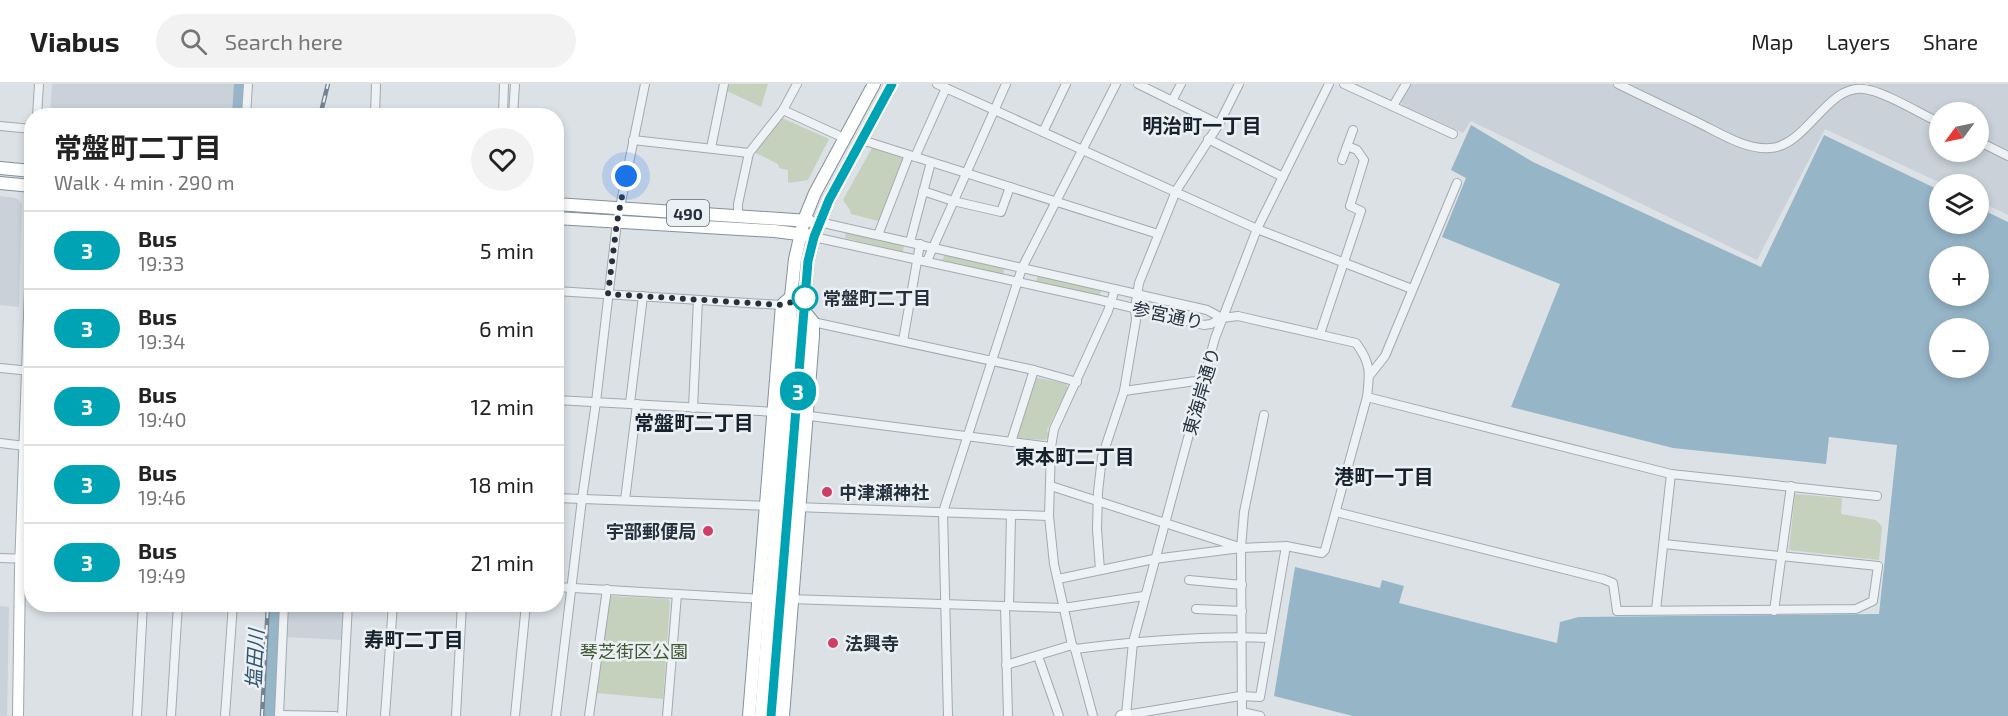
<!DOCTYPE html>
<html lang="en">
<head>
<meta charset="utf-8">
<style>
	:root { --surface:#fff; --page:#f2f2f2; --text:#222; --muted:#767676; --line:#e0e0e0 }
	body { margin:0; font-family:"Exo 2","Noto Sans JP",sans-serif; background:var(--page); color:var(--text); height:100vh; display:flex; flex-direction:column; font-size:22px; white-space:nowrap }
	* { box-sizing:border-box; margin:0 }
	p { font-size:20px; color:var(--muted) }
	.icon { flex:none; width:33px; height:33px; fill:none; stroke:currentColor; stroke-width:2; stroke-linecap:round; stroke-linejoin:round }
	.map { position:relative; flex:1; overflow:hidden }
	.side { position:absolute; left:24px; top:24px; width:540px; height:504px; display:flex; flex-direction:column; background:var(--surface); border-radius:24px; box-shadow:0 3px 9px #0003 }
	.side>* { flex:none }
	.badge { padding:0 12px; border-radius:20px; font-size:21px; line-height:39px }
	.needle { width:39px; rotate:237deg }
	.buttons { position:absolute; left:1929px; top:18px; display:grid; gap:12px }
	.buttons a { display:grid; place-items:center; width:60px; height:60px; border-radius:50%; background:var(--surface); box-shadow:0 3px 9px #0003; font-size:30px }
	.you { position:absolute; width:30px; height:30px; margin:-15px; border:4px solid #fff; border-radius:50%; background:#1a73e8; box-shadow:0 0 0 9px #1a73e833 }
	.map>.badge { position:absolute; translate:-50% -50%; box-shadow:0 0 0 3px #fff }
	.round { display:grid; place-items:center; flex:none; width:63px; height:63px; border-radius:32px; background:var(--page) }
	.overview { display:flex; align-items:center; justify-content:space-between; height:102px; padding:0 30px }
	h1 { font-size:28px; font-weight:700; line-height:45px }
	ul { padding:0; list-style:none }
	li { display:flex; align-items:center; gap:18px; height:78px; padding:0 30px; border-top:2px solid var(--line) }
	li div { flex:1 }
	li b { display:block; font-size:22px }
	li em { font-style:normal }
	li .badge { min-width:66px; font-weight:700; text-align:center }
	header { display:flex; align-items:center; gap:36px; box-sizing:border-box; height:84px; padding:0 30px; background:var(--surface); border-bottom:2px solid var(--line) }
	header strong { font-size:28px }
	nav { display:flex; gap:33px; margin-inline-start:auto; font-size:21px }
	.search { width:420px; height:54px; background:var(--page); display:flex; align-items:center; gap:15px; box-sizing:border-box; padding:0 21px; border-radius:33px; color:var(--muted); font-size:22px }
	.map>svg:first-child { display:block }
</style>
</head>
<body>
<header>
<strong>Viabus</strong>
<div class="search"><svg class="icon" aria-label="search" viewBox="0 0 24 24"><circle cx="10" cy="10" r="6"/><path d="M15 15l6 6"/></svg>Search here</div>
<nav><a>Map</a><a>Layers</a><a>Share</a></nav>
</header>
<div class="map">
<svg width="2008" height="632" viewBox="0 0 2008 632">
	<rect width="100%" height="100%" fill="#dce1e6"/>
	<g fill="#cad1d8" fill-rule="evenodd">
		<polygon points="52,0 238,0 236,31 50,31"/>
		<path d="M 1409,0 L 2008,0 L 2008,131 L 1979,117 L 1978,100 L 1943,100 L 1825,45 L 1757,176 L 1471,37 L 1463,49 L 1402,21 L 1400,14 ZM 1940,28 L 1978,28 L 1978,68 L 1940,68 Z"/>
		<polygon points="0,112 16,114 22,120 19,223 0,221"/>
		<polygon points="0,522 9,523 7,632 0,632"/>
		<polygon points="287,523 344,526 343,556 285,553"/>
	</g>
	<g fill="#c5d0bd">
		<polygon points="728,0 768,0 761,23 727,7"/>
		<polygon points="782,34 829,55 808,96 788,99 788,86 779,84 778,80 754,68"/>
		<polygon points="872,64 902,74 904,79 881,136 879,137 851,130 850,126 843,116"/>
		<polygon points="846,147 904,161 903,168 845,154"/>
		<polygon points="945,170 1005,183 1003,190 942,177"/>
		<polygon points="1038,191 1101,206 1100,213 1036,198"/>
		<polygon points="1034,293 1066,300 1068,304 1047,346 1049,353 1045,356 1016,354"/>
		<polygon points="1795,410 1842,414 1841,430 1876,436 1882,443 1879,476 1789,466"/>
		<polygon points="610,512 668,515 670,518 663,615 596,609 608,514"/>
	</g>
	<path fill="#96b5c7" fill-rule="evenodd" d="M 1471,41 L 1533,78 L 1761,183 L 1824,51 L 1939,106 L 1940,140 L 1978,140 L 1979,124 L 2008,138 L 2008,632 L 1353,632 L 1274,612 L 1295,483 L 1380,504 L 1382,496 L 1404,502 L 1399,519 L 1557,559 L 1560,538 L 1579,533 L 1879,530 L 1897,361 L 1829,353 L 1826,380 L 1673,364 L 1511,323 L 1560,200 L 1442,153 L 1466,94 L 1451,86 ZM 1940,172 L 1978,172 L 1978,212 L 1940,212 ZM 1940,244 L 1978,244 L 1978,284 L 1940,284 Z"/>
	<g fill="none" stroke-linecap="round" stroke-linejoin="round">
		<g stroke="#96b5c7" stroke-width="14">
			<polyline points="239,32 241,0"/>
			<polyline points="270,632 277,520"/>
		</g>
		<defs>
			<g id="minor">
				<polyline points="937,0 1257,145 1412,205"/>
				<polyline points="1138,0 1219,40"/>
				<polyline points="1344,0 1453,50"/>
				<path d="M 1618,0 C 1644,13 1670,25 1697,38 C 1718,48 1745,66 1770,64 C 1807,62 1827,0 1864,5 C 1883,7 1921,30 1940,39"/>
				<polyline points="1172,17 1181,0"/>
				<polyline points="1393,22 1406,0"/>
				<polyline points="783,26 844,54"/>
				<polyline points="37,32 39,0"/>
				<polyline points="246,32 248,0"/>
				<polyline points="375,32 376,0"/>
				<polyline points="503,32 504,0"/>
				<polyline points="513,32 515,0"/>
				<polyline points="0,42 32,45"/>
				<polyline points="1043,48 1066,0"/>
				<polyline points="1208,55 1283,93"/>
				<polyline points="633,56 749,69"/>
				<polyline points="862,56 1158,150"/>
				<polyline points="1978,57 2008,72"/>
				<polyline points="711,64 724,0"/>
				<polyline points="915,73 946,4"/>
				<polyline points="1342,76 1353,46"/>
				<polyline points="923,107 953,117 1001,128 1010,103"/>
				<polyline points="738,132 738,120 749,69 783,26 797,0"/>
				<polyline points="819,138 1207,226 1222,234"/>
				<polyline points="878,151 909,71"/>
				<path d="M 814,153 L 1100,216 L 1204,241 L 1211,240 L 1222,234 L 1238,232 L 1356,259 C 1371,279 1370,289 1367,313 L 1325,466 L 1322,469 L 1286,462 L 1241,464 L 1154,475 L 1058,495"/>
				<polyline points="910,158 931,78"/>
				<polyline points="927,177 1006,0"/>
				<polyline points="556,207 782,221"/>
				<polyline points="813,238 1034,286 1077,298"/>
				<polyline points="1320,250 1361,127 1350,122 1364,76 1357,66 1347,62"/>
				<polyline points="903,257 920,160"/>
				<polyline points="0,284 31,287"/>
				<polyline points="1370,291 1385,272 1457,99"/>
				<polyline points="1124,307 1203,296"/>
				<polyline points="1367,313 1671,390 1877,412"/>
				<polyline points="556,316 777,328"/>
				<polyline points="630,319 643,212"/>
				<polyline points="693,324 698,216"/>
				<polyline points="802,331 1051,363"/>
				<polyline points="1011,358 1034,286"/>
				<polyline points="0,359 25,362"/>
				<polyline points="1051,402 1239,463"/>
				<polyline points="556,414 770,422"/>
				<polyline points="625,416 637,320"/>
				<polyline points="795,423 1049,432"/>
				<polyline points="1336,428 1603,495 1613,499 1617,527 1856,525 1873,517 1878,482 1664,460"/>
				<polyline points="1286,462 1260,613 1240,612 1126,631 1133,558 1215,254 1257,145 1329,0"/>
				<polyline points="0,474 32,475"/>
				<polyline points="1100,486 1097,445 1098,408 1102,373 1124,307 1136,236 1135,224 1139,199 1176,107 1219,40 1239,0"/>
				<polyline points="1189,496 1242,501"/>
				<polyline points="556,503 764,515"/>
				<polyline points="789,515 1063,524 1144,512"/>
				<polyline points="1005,522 1008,632"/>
				<polyline points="1009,522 1011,431"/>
				<polyline points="1196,525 1242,527"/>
				<polyline points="1656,526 1671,390"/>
				<polyline points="1774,527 1791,402"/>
				<path d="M 1075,565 C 1139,557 1205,551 1269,554"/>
				<polyline points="1038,572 1059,632"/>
				<polyline points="1006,581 1072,561"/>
				<polyline points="1242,628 1260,632"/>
				<polyline points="279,631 335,632"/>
				<polyline points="137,632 143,520"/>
				<polyline points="171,632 178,520"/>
				<polyline points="225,632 233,520"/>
				<polyline points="279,632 284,520"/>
				<polyline points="342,632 348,520"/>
				<polyline points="385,632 393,520"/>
				<polyline points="456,632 462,520"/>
				<polyline points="515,632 526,520"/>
				<polyline points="556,632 582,415 596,318 617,138 645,0"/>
				<polyline points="589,632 607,505"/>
				<polyline points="667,632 677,510"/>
				<polyline points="948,632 943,428 1022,184 1116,0"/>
				<polyline points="1093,632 1075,565 1072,561 1054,480 1049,432 1051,363 1054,345 1108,227 1115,205"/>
				<polyline points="1242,632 1241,464 1244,428 1264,331"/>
			</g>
			<g id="major">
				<polyline points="18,632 20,485 32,147"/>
				<polyline points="1121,632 1126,631"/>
			</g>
			<g id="highway">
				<polyline points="0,84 32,87"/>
				<polyline points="0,99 32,102"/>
				<polyline points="556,120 809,137"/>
				<polyline points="556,134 774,147 807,151"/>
				<polyline points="749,632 782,221 791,213"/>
				<polyline points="761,632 790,260 791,213 795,175 804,136 815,109 874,0"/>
				<polyline points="771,632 808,177 814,153 829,116 892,0"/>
				<polyline points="783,632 813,252 813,238 804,227"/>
			</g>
		</defs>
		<use href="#minor" stroke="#a2a9b0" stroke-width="10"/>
		<use href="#major" stroke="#9ba8b2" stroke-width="12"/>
		<use href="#highway" stroke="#83919d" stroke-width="14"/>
		<use href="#minor" stroke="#eff2f5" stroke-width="8"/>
		<use href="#major" stroke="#fff" stroke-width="10"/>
		<use href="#highway" stroke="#fff" stroke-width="12"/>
		<defs>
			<g id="rail">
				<polyline points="320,32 328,0"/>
				<polyline points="262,632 268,520"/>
			</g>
		</defs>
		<use href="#rail" stroke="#758390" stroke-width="4.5"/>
		<use href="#rail" stroke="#ebf0f4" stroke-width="2" stroke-dasharray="7" stroke-linecap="butt"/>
	</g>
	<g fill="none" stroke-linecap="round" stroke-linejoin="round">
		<defs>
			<polyline id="line" points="771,632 808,177 814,153 829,116 892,0"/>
		</defs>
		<use href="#line" stroke="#fff" stroke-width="14"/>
		<use href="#line" stroke="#00a3b4" stroke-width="9"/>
		<polyline stroke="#26313d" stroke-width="6" stroke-dasharray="0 10.8" points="626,92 617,138 608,210 782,221 805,214"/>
	</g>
	<circle fill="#fff" stroke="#00a3b4" stroke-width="3" cx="805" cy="214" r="12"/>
	<g fill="#cf3e67" stroke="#ebf0f4" stroke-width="2">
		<circle cx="827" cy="408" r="6"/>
		<circle cx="708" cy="447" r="6"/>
		<circle cx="833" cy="559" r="6"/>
	</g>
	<g text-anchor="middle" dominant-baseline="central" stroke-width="5" stroke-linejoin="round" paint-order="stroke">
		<rect fill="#ebf0f4" stroke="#616a74" stroke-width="1.5" x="667" y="116" width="42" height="26" rx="4.5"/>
		<g font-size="16" font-weight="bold" fill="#26313d">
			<text x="688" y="129">490</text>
		</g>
		<g font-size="18" font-weight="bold" fill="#26313d" stroke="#ebf0f4" text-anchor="start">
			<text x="823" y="214">常盤町二丁目</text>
		</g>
		<g font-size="18" fill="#26313d" stroke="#ebf0f4">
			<text transform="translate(1168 231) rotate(12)">参宮通り</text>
			<text transform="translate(1201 307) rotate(-74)">東海岸通り</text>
		</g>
		<g font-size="18" font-weight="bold" fill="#26313d" stroke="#ebf0f4" text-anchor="start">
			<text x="839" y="408">中津瀬神社</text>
			<text x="696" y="447" text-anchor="end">宇部郵便局</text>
			<text x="845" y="559">法興寺</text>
		</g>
		<g font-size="18" fill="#3f5833" stroke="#ebf0f4">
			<text x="634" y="567">琴芝街区公園</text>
		</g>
		<g font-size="20" font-weight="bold" fill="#18222d" stroke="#ebf0f4">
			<text x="1202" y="41">明治町一丁目</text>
			<text x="694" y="338">常盤町二丁目</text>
			<text x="1075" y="372">東本町二丁目</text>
			<text x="1384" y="392">港町一丁目</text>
			<text x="414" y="555">寿町二丁目</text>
		</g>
		<g font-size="20" font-style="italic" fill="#305671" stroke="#ebf0f4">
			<text transform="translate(254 575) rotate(-87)">塩田川</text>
		</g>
	</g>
</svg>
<div class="buttons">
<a><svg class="needle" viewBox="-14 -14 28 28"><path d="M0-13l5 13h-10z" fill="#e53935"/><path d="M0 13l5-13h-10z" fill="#767676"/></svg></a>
<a><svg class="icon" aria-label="layers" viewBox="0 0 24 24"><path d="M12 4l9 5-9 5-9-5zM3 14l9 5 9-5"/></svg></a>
<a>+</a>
<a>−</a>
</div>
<div class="you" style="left:626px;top:92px"></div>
<b class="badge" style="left:798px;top:307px;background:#00a3b4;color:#fff">3</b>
<section class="side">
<div class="overview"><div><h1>常盤町二丁目</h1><p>Walk · 4 min · 290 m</p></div><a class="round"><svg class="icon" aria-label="heart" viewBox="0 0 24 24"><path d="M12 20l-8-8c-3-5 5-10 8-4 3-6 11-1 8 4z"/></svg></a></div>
<ul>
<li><span class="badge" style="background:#00a3b4;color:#fff">3</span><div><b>Bus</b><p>19:33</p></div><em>5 min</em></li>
<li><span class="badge" style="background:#00a3b4;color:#fff">3</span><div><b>Bus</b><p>19:34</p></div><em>6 min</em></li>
<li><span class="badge" style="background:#00a3b4;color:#fff">3</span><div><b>Bus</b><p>19:40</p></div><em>12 min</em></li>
<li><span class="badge" style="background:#00a3b4;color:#fff">3</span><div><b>Bus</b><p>19:46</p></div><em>18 min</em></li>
<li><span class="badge" style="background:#00a3b4;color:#fff">3</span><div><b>Bus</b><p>19:49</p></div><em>21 min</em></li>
</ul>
</section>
</div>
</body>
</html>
